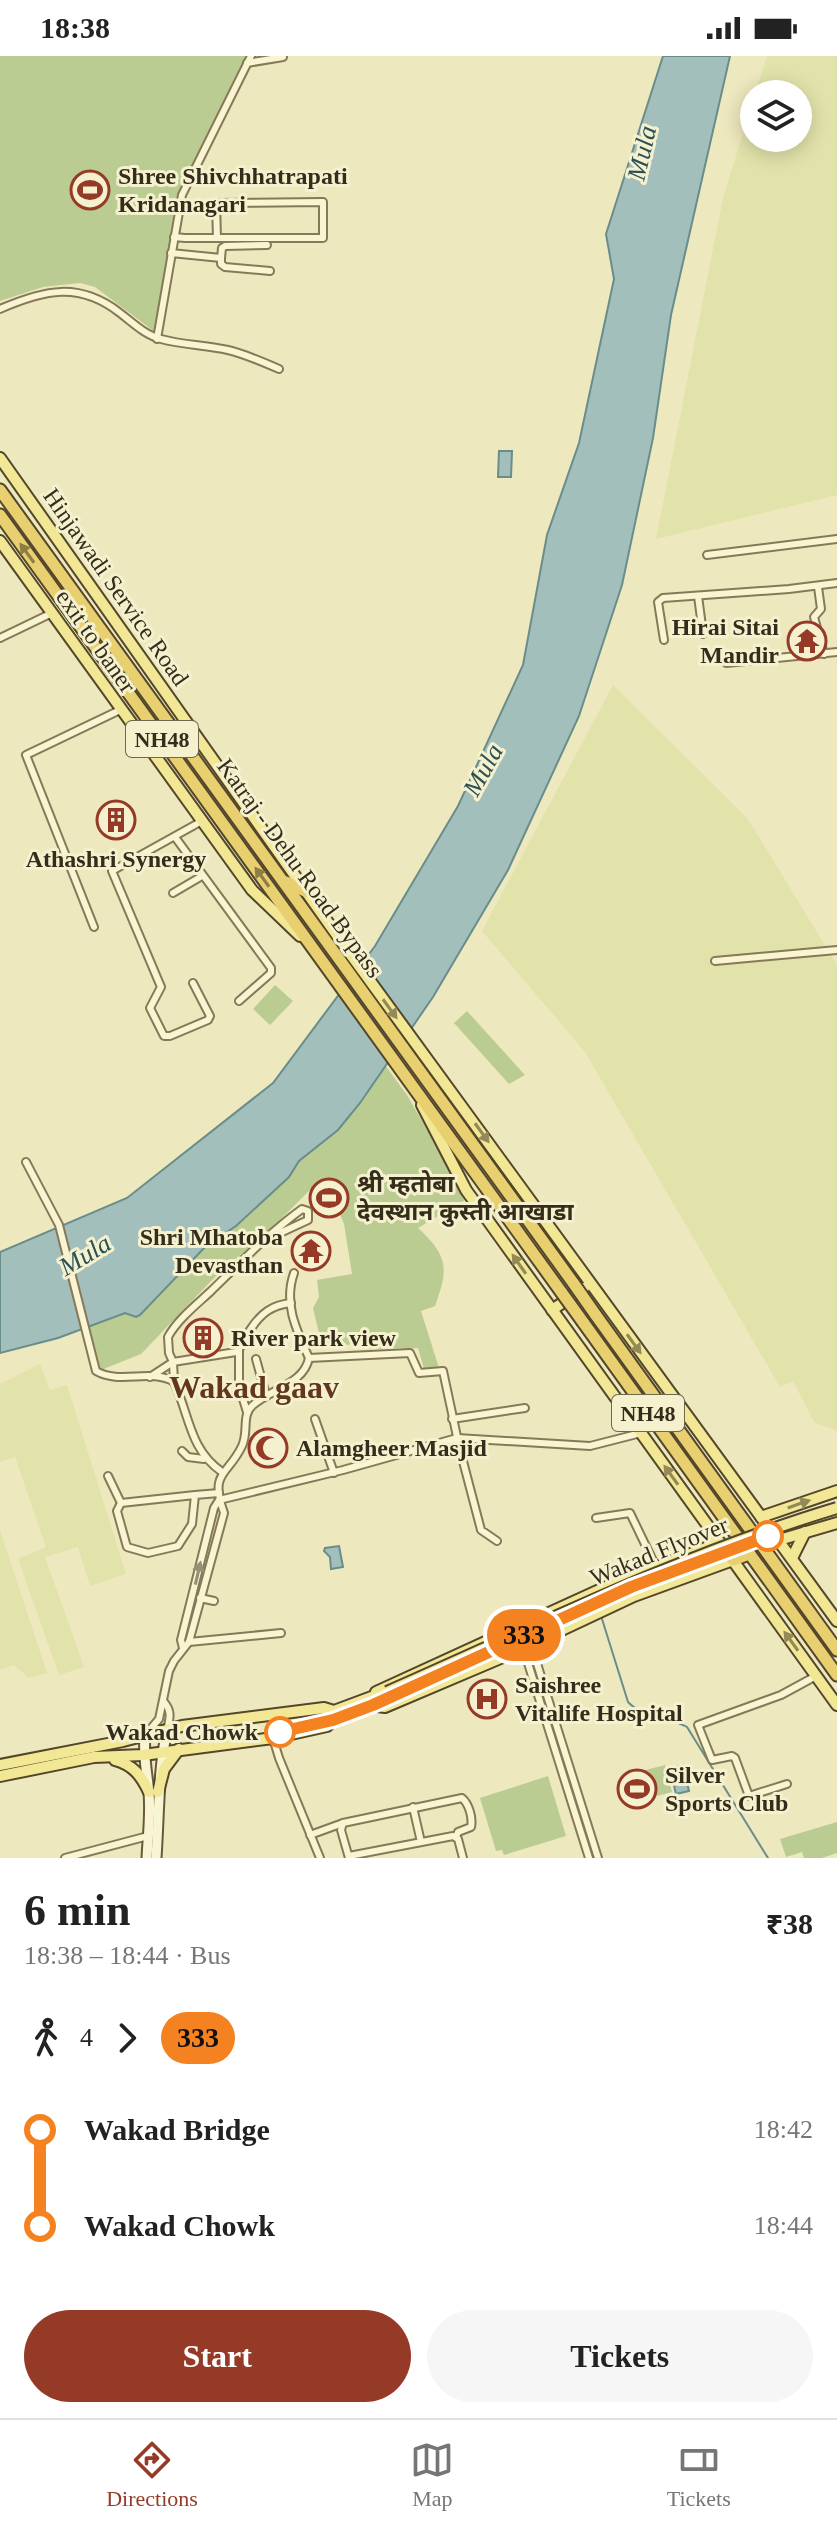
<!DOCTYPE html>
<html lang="en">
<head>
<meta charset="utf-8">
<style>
	:root { --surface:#fff; --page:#f6f6f6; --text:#222; --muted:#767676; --line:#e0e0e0; --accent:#953a26 }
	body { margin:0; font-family:"Times New Roman","Noto Sans Devanagari",serif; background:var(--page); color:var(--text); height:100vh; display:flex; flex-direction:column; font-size:30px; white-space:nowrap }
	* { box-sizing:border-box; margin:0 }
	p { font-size:26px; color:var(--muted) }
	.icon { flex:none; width:44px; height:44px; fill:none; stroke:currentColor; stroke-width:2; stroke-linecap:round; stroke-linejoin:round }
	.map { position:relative; height:1802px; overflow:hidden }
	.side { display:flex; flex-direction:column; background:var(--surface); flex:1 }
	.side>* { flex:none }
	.badge { padding:0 16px; border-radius:26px; font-size:28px; line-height:52px }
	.fabs { position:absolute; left:740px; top:24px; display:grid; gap:16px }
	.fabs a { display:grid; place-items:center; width:72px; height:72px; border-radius:50%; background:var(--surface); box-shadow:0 4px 20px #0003; font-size:40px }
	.map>.badge { position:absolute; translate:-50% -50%; box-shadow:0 0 0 4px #fff }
	.legs { display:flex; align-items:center; gap:12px; height:88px; padding:0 24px; font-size:26px }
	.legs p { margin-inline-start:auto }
	.summary { display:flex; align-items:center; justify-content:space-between; height:136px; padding:0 24px }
	h1 { font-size:44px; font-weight:700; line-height:60px }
	.primary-button { display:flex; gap:16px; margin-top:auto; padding:16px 24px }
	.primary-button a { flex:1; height:92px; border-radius:48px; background:var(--accent); color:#fff; font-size:32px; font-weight:700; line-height:92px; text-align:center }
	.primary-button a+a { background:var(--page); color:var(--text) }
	ul { padding:0 24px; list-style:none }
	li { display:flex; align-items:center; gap:28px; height:96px; font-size:30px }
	li i { display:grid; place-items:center; width:12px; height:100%; margin:0 10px; background:currentColor }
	li i::after { content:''; width:20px; height:20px; margin:-10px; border:6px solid; border-radius:50%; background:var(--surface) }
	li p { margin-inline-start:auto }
	li:first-child i { background:linear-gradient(#0000 50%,currentColor 0) }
	li:last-child i { background:linear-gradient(currentColor 50%,#0000 0) }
	.status { display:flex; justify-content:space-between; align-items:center; height:56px; padding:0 40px; background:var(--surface); direction:ltr }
	.status svg { height:22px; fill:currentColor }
	.dock { display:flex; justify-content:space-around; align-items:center; height:112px; border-top:2px solid var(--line); background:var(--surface); font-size:22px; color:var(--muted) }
	.dock a { display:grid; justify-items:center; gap:4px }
	.dock .selected { color:var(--accent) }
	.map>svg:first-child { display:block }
</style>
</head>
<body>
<div class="status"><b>18:38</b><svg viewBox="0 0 49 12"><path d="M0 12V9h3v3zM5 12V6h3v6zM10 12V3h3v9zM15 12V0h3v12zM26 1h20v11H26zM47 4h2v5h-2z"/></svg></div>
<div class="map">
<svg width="837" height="1802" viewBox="0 0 837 1802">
	<rect width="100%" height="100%" fill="#eee8be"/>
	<g fill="#e2e3ab">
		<polygon points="767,0 837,0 837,439 656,483 723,142 754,42 754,82 798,82 798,38 755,38"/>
		<polygon points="613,629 748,763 837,909 837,1375 814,1366 793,1325 780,1331 585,996 482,875"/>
		<polygon points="40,1308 50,1334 67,1329 126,1518 90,1530 78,1491 45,1501 84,1611 59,1619 18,1503 46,1491 15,1401 0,1406 0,1328"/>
		<polygon points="0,1474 47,1617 29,1622 14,1609 0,1614"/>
	</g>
	<g fill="#bacc92">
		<polygon points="0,0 248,0 178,141 174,153 161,275 155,276 95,231 80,227 43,231 0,245"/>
		<polygon points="275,929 293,945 270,969 253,953"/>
		<polygon points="467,955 525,1019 509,1028 454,967"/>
		<path d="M 385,1009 L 407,1039 L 467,1143 L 418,1172 C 448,1200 449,1212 435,1250 L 421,1255 L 439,1312 L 425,1316 L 418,1292 L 361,1293 L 360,1288 L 322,1290 L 313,1252 L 319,1241 L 317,1224 L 352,1218 L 344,1168 L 337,1151 L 341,1140 L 338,1133 L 331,1130 L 317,1137 L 310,1134 L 279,1165 L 215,1221 L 141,1298 L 101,1314 L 88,1271 L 126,1257 L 140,1259 L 206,1190 L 236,1170 L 289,1121 L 299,1105 L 338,1074 L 360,1047 Z"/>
		<circle cx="329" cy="1142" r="10"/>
		<polygon points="665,1709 672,1736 645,1743 638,1716"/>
		<polygon points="548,1720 566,1780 504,1799 502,1794 496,1795 480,1742"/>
		<polygon points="837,1766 837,1797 822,1802 804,1802 802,1796 786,1801 780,1783"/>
	</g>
	<g fill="#a2bfbc" stroke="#698d8b" stroke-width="2">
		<polygon points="663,0 730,0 671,259 653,382 622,529 579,660 508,814 433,941 360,1047 338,1074 299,1105 289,1121 236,1170 206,1190 140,1259 136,1261 125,1257 58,1282 0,1297 0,1196 127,1142 273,1027 375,890 458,750 523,609 547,479 579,387 614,223 606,178"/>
		<polygon points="499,395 512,395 511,421 498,421"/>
		<polygon points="339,1490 343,1511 331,1513 330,1501 324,1495 325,1492"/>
		<polygon points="683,1709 689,1735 676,1738 670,1713"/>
	</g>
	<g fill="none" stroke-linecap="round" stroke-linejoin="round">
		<path stroke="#698d8b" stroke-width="2" d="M 602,1563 L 628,1646 C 644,1663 668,1660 687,1671 L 768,1802"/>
		<defs>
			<g id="minor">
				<polyline points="247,7 283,1"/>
				<polyline points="174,181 185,182 323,182 323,146 216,147 217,182"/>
				<polyline points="171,197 221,202 221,208 225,211 270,215"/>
				<polyline points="221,202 222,192 225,190 267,189"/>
				<path d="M 0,253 C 44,234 79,225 120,257 C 133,267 145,279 161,283 C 183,289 206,289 228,294 C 245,298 263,306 279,313"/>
				<polyline points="157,283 182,139 251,0"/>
				<polyline points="707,499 837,483"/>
				<polyline points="818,531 821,553 814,561 824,598"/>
				<polyline points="698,540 703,578"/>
				<polyline points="0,582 52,557"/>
				<polyline points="664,584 658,546 663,542 789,533 837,527"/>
				<polyline points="726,607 837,596"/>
				<polyline points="175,781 271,912 271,917 239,945"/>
				<polyline points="173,837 202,820"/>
				<polyline points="94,871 26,699 120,654"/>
				<polyline points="715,905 837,894"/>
				<polyline points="193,927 210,960 208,964 170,980 164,980 150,952 161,931 112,815 202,765"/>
				<path d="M 26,1106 L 59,1169 L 96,1315 C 120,1329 151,1312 174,1326 C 190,1360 189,1393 222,1416"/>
				<path d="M 294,1217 C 283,1248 297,1275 309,1302 L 410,1297 L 419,1317 L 443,1315 L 459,1390 L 481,1474 L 497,1485"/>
				<polyline points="239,1294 239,1330 247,1356"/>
				<polyline points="256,1303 266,1339"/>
				<path d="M 150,1321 L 173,1306 L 169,1297 L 168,1281 C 177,1264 196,1249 210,1236 C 240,1207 269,1177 302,1153 L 308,1155 L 308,1164 L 265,1184"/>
				<path d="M 174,1326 L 173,1306 L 236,1296 C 243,1290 245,1282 250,1274 C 261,1257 272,1249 291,1247"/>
				<polyline points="315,1363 334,1417"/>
				<polyline points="452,1363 525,1352"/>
				<polyline points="182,1395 188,1401 204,1403"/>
				<polyline points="108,1420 121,1447"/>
				<polyline points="195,1439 192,1468 178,1490 148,1497 127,1491 117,1455 121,1447 195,1439 219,1437"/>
				<polyline points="596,1462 630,1457 656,1511"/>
				<polyline points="200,1542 214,1545"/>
				<polyline points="189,1586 281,1577"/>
				<polyline points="535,1587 534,1598 598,1802"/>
				<polyline points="183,1592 181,1584 214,1452 219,1444 343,1414 457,1382 590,1390 641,1377"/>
				<polyline points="518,1595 527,1604 589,1802"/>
				<path d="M 164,1646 C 172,1655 170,1662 167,1674"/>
				<path d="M 148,1676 L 159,1663 L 169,1615 L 174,1605 L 189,1586 L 224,1457 C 209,1415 228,1420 242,1390 C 249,1376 241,1359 253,1349 C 271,1333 304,1328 309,1302"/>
				<polyline points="273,1682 279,1702 320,1802"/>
				<polyline points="787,1728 749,1740 735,1702 732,1700 712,1704 698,1669 781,1639 816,1620"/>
				<polyline points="413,1751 421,1786"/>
				<polyline points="310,1779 343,1767"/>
				<polyline points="349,1800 453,1780 458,1783 463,1802"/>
				<polyline points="65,1802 148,1780"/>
				<path d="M 349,1802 L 341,1774 L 343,1767 L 462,1742 C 469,1748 473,1762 471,1771 L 458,1776 L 456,1781"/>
			</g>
			<g id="secondary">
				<path d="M 145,1679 C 143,1700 147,1717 149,1737 C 151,1759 148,1780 147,1802"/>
				<path d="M 156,1802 C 159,1759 158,1716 167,1674"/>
			</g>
			<g id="primary">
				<polyline points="0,402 346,892 837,1565"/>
				<polyline points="0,485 252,834 300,880"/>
				<polyline points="422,1049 466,1134 837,1649"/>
				<polyline points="552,1254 584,1232"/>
				<polyline points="761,1461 837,1435"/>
				<polyline points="779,1484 837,1467"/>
				<polyline points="792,1502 805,1476"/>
				<polyline points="376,1636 608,1530 706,1492 717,1482"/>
				<polyline points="377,1650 385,1651 517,1595 634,1540 733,1504"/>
				<path d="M 115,1704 C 133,1709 141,1719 149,1736"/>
				<polyline points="0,1709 123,1685 182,1670 324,1652 334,1655 385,1636"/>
				<polyline points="0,1720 94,1701 143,1699 273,1682 327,1670 333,1664 443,1617"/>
				<polyline points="158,1736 164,1713 179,1693"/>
			</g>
			<g id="trunk">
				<polyline points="0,434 574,1228"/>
				<polyline points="0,459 562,1237"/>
				<polyline points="286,826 307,836"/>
				<polyline points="595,1258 837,1594"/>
				<polyline points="583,1266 837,1619"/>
				<polyline points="733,1504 749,1498"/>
			</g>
		</defs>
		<use href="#minor" stroke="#867957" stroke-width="10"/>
		<use href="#secondary" stroke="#68593a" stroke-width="13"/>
		<use href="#primary" stroke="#53462b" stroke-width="14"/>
		<use href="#trunk" stroke="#53462b" stroke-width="15"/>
		<use href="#minor" stroke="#f9f4d1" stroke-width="6"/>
		<use href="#secondary" stroke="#f9f4d1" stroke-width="9"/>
		<use href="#primary" stroke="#f2e794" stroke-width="10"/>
		<use href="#trunk" stroke="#e8d070" stroke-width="11"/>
		<defs>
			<path id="primary-bridge" d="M 387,1636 C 535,1571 681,1499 837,1452"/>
			<g id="trunk-bridge">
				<polyline points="574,1228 595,1258"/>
				<polyline points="562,1237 583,1266"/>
			</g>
		</defs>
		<use href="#primary-bridge" stroke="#53462b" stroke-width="14" stroke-linecap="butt"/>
		<use href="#trunk-bridge" stroke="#53462b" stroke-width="15" stroke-linecap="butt"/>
		<use href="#primary-bridge" stroke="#f2e794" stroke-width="10"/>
		<use href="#trunk-bridge" stroke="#e8d070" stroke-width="11"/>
	</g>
	<defs><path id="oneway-solid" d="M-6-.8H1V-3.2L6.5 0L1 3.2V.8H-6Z" transform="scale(2)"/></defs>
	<g fill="#8e7e46">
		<use href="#oneway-solid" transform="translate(27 497) rotate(-126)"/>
		<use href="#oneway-solid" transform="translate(262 821) rotate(-126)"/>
	</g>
	<g fill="#948a58">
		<use href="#oneway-solid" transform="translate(390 953) rotate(54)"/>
		<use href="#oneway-solid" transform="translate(482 1077) rotate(54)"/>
		<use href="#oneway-solid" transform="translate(519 1208) rotate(-125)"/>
		<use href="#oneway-solid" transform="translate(634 1288) rotate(54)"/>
		<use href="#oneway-solid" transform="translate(671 1419) rotate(-126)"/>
		<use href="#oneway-solid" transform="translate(799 1448) rotate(-19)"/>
		<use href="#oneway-solid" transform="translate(791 1585) rotate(-126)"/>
	</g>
	<use fill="#979076" href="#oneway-solid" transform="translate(198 1517) rotate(-77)"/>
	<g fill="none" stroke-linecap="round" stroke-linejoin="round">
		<defs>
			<polyline id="line-1" points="280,1676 333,1664 373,1649 631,1531 768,1480"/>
		</defs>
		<use href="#line-1" stroke="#fff" stroke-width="18"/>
		<use href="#line-1" stroke="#f58220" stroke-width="12"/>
	</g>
	<defs>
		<symbol id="stadium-ring" viewBox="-11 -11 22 22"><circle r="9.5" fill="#f5f1ce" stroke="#953a26" stroke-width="1.5"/><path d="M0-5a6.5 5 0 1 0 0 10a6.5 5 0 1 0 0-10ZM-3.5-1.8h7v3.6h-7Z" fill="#953a26"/></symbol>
		<symbol id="temple-ring" viewBox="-11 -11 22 22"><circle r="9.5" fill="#f5f1ce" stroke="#953a26" stroke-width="1.5"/><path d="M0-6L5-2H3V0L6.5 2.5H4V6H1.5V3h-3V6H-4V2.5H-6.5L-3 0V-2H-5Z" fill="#953a26"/></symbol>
		<symbol id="building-ring" viewBox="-11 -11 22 22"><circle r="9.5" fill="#f5f1ce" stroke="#953a26" stroke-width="1.5"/><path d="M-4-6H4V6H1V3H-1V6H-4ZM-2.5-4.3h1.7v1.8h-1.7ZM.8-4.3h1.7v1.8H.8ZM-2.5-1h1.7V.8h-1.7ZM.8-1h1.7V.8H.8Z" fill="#953a26"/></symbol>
		<symbol id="mosque-ring" viewBox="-11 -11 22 22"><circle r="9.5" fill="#f5f1ce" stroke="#953a26" stroke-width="1.5"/><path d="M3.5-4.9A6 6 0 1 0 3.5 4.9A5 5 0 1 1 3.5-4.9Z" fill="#953a26"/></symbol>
		<symbol id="hospital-ring" viewBox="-11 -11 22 22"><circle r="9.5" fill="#f5f1ce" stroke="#953a26" stroke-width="1.5"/><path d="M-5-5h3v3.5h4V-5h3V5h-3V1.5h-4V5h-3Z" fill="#953a26"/></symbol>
	</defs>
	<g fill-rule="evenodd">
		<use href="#stadium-ring" x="68" y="112" width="44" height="44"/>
		<use href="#temple-ring" x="785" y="563" width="44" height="44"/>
		<use href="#building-ring" x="94" y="742" width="44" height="44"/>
		<use href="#stadium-ring" x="307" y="1120" width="44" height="44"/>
		<use href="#temple-ring" x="289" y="1173" width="44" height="44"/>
		<use href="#building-ring" x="181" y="1260" width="44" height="44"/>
		<use href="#mosque-ring" x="246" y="1370" width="44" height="44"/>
		<use href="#hospital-ring" x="465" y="1621" width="44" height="44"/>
		<use href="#stadium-ring" x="615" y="1711" width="44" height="44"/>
	</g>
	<g fill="#fff" stroke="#f58220" stroke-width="4">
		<circle cx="768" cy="1480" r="14"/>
		<circle cx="280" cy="1676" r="14"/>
	</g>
	<g text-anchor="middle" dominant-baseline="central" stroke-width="6" stroke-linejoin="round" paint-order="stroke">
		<g fill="#f5f1ce" stroke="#6f6851" stroke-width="2">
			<rect x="126" y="665" width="72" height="36" rx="6"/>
			<rect x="612" y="1339" width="72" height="36" rx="6"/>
		</g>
		<g font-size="22" font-weight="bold" fill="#352d1c">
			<text x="162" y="683">NH48</text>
			<text x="648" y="1357">NH48</text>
		</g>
		<g font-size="24" font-weight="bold" fill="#352d1c" stroke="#f5f1ce" text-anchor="start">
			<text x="118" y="120">Shree Shivchhatrapati<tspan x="118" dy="28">Kridanagari</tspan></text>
			<text x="779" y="571" text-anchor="end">Hirai Sitai<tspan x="779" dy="28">Mandir</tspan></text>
			<text x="116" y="803" text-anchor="middle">Athashri Synergy</text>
			<text x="357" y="1128">श्री म्हतोबा<tspan x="357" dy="28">देवस्थान कुस्ती आखाडा</tspan></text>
			<text x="283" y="1181" text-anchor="end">Shri Mhatoba<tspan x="283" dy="28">Devasthan</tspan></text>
			<text x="231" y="1282">River park view</text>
			<text x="296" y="1392">Alamgheer Masjid</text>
			<text x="515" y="1629">Saishree<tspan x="515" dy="28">Vitalife Hospital</tspan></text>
			<text x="665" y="1719">Silver<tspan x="665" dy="28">Sports Club</tspan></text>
		</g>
		<g font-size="24" fill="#352d1c" stroke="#f5f1ce">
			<text transform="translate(116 531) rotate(55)">Hinjawadi Service Road</text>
			<text transform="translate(96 585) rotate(55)">exit to baner</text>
			<text transform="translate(300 812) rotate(54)">Katraj - Dehu Road Bypass</text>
			<text transform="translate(659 1495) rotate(-22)">Wakad Flyover</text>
		</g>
		<g font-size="24" font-weight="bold" fill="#352d1c" stroke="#f5f1ce" text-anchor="end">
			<text x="258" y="1676">Wakad Chowk</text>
		</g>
		<g font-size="26" font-style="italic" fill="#2b5055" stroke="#f5f1ce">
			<text transform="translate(642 97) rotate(-77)">Mula</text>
			<text transform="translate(483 714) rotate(-61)">Mula</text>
			<text transform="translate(85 1199) rotate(-31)">Mula</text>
		</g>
		<g font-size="32" font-weight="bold" fill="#62371b" stroke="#f5f1ce">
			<text x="254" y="1331">Wakad gaav</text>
		</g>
	</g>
</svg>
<div class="fabs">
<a><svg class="icon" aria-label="layers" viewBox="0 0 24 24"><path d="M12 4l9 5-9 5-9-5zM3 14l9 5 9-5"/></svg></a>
</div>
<b class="badge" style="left:524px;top:1579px;background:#f58220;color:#111">333</b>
</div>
<section class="side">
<div class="summary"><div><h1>6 min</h1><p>18:38 – 18:44 · Bus</p></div><b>₹38</b></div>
<div class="legs"><svg class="icon" aria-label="walk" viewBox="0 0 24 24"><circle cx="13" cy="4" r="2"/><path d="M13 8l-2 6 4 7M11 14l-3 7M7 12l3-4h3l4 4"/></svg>4<svg class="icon" aria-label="forward" viewBox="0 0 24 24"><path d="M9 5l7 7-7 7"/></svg><b class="badge" style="background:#f58220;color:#111">333</b></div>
<ul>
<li><i style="color:#f58220"></i><b>Wakad Bridge</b><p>18:42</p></li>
<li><i style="color:#f58220"></i><b>Wakad Chowk</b><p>18:44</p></li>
</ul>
<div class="primary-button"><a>Start</a><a>Tickets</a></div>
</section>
<nav class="dock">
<a class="selected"><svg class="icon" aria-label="directions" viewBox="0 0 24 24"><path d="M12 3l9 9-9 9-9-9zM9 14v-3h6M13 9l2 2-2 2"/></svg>Directions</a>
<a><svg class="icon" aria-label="map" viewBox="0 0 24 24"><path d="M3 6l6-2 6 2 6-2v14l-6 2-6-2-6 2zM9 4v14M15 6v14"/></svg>Map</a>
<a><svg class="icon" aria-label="tickets" viewBox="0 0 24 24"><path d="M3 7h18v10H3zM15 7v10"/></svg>Tickets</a>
</nav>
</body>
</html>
